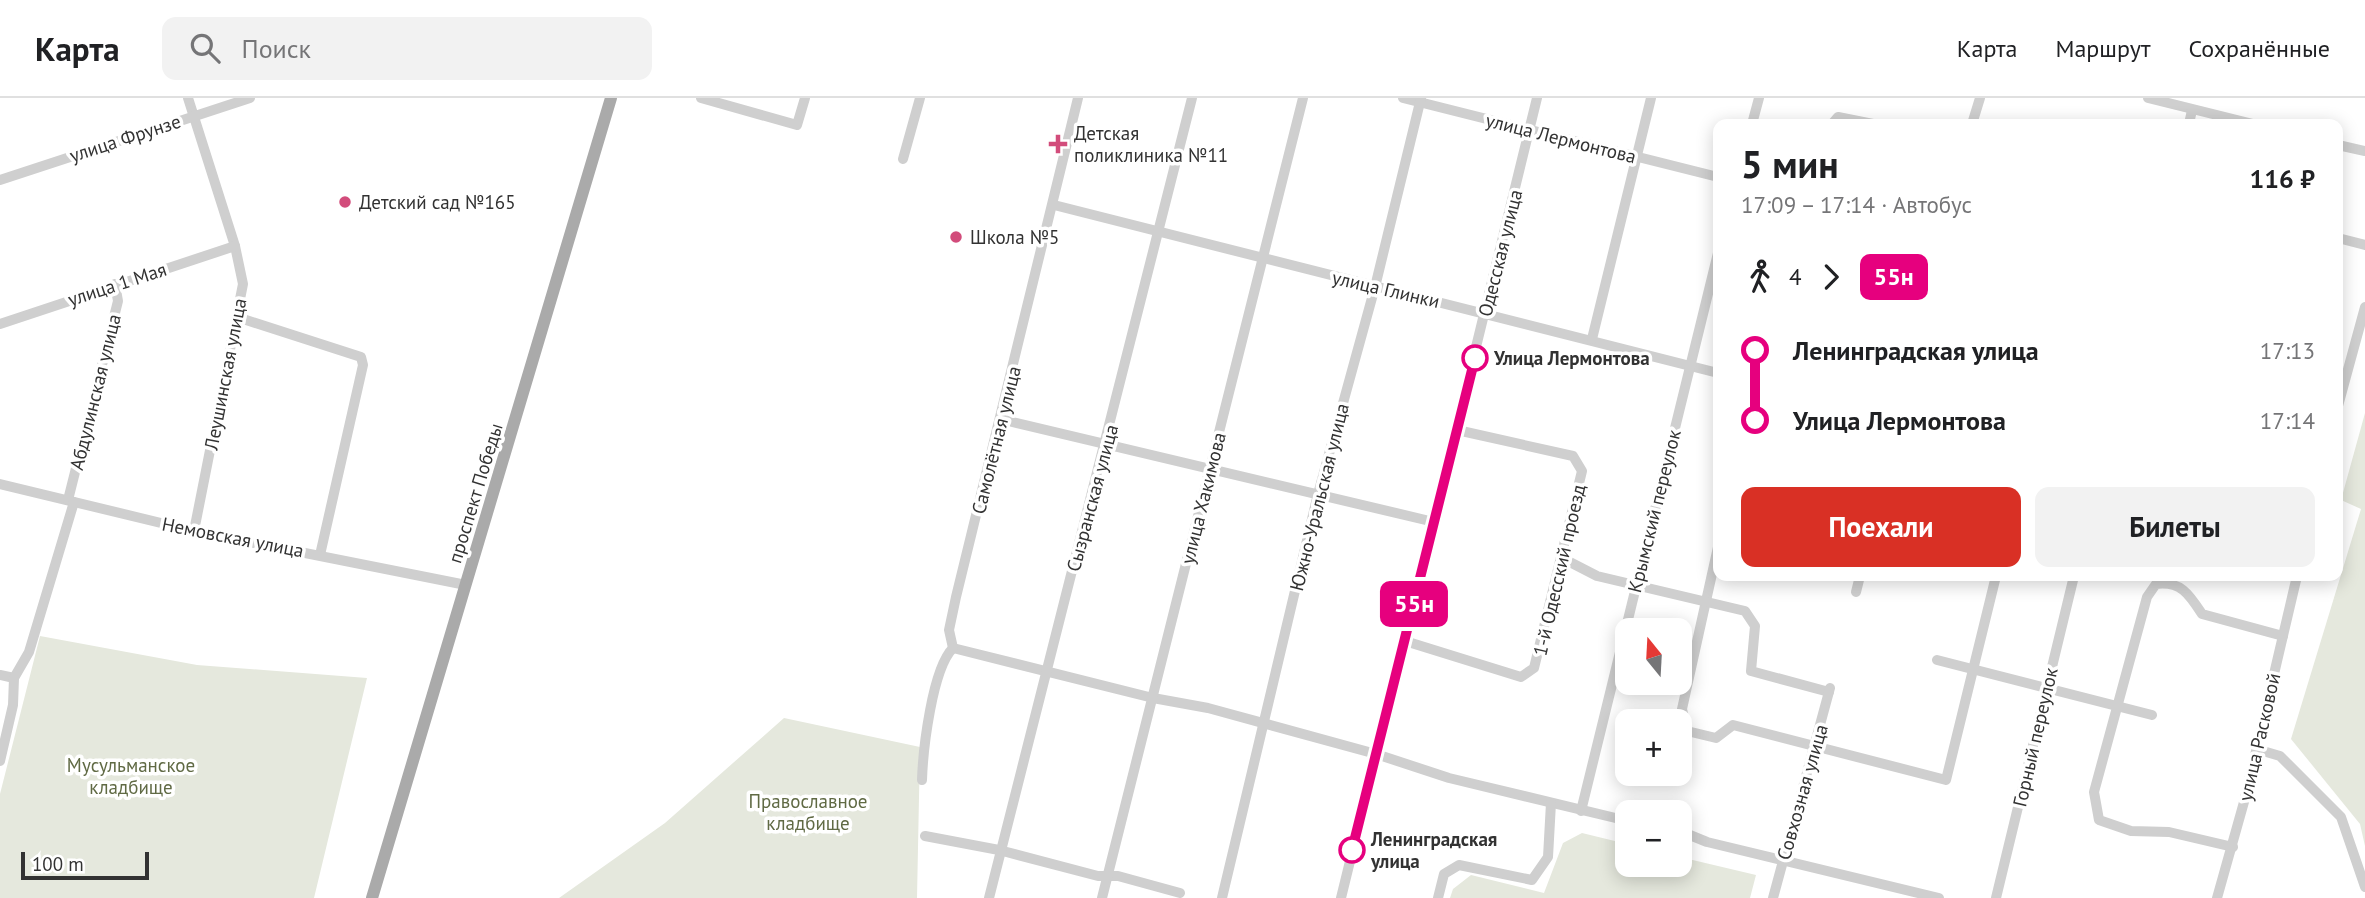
<!DOCTYPE html>
<html lang="ru">
<head>
<meta charset="utf-8">
<style>
	:root { --surface:#fff; --page:#f2f2f2; --text:#202124; --muted:#757577; --line:#e0e0e0; --accent:#d93025 }
	body { margin:0; font-family:"PT Sans",sans-serif; background:var(--page); color:var(--text); height:100vh; display:flex; flex-direction:column; font-size:26px; white-space:nowrap }
	* { box-sizing:border-box; margin:0 }
	p { font-size:23px; color:var(--muted) }
	.icon { flex:none; width:38px; height:38px; fill:none; stroke:currentColor; stroke-width:2; stroke-linecap:round; stroke-linejoin:round }
	.map { position:relative; flex:1; overflow:hidden }
	.side { position:absolute; left:1713px; top:21px; width:630px; height:462px; display:flex; flex-direction:column; background:var(--surface); border-radius:14px; box-shadow:0 4px 18px #0003 }
	.side>* { flex:none }
	.badge { padding:0 14px; border-radius:10px; font-size:24px; line-height:46px }
	.needle { width:46px; rotate:342deg }
	.tools { position:absolute; left:1615px; top:520px; display:grid; gap:14px }
	.tools a { display:grid; place-items:center; width:77px; height:77px; border-radius:14px; background:var(--surface); box-shadow:0 4px 18px #0003; font-size:35px }
	.scale { position:absolute; left:21px; bottom:18px; width:128px; box-sizing:border-box; padding-left:7px; border:4px solid #323232; border-top:0; font-size:19px; line-height:24px; white-space:nowrap; color:#323232; -webkit-text-stroke:5px #fff; paint-order:stroke }
	.map>.badge { position:absolute; translate:-50% -50%; box-shadow:0 0 0 4px #fff }
	.legs { display:flex; align-items:center; gap:10px; height:77px; padding:0 28px; font-size:23px }
	.legs p { margin-inline-start:auto }
	.headline { display:flex; align-items:center; justify-content:space-between; height:119px; padding:0 28px }
	h1 { font-size:38px; font-weight:700; line-height:52px }
	.cta { display:flex; gap:14px; margin-top:auto; padding:14px 28px }
	.cta a { flex:1; height:80px; border-radius:14px; background:var(--accent); color:#fff; font-size:28px; font-weight:700; line-height:80px; text-align:center }
	.cta a+a { background:var(--page); color:var(--text) }
	ul { padding:0 28px; list-style:none }
	li { display:flex; align-items:center; gap:24px; height:70px; font-size:26px }
	li i { display:grid; place-items:center; width:10px; height:100%; margin:0 9px; background:currentColor }
	li i::after { content:''; width:18px; height:18px; margin:-9px; border:5px solid; border-radius:50%; background:var(--surface) }
	li p { margin-inline-start:auto }
	li:first-child i { background:linear-gradient(#0000 50%,currentColor 0) }
	li:last-child i { background:linear-gradient(currentColor 50%,#0000 0) }
	header { display:flex; align-items:center; gap:42px; box-sizing:border-box; height:98px; padding:0 35px; background:var(--surface); border-bottom:2px solid var(--line) }
	header strong { font-size:33px }
	nav { display:flex; gap:38px; margin-inline-start:auto; font-size:24px }
	.search { width:490px; height:63px; background:var(--page); display:flex; align-items:center; gap:18px; box-sizing:border-box; padding:0 24px; border-radius:14px; color:var(--muted); font-size:26px }
	.map>svg:first-child { display:block }
</style>
</head>
<body>
<header>
<strong>Карта</strong>
<div class="search"><svg class="icon" aria-label="search" viewBox="0 0 24 24"><circle cx="10" cy="10" r="6"/><path d="M15 15l6 6"/></svg>Поиск</div>
<nav><a>Карта</a><a>Маршрут</a><a>Сохранённые</a></nav>
</header>
<div class="map">
<svg width="2365" height="800" viewBox="0 0 2365 800">
	<rect width="100%" height="100%" fill="#fff"/>
	<g fill="#e5e8dd">
		<polygon points="2365,315 2365,748 2360,726 2291,641 2361,411 2341,402"/>
		<polygon points="40,538 197,567 367,580 314,800 0,800 0,696"/>
		<polygon points="784,620 920,649 917,800 559,800 665,725"/>
		<polygon points="1582,735 1627,746 1628,766 1680,766 1680,759 1756,777 1750,800 1450,800 1453,791 1471,777 1544,795 1563,745"/>
	</g>
	<g fill="none" stroke-linecap="round" stroke-linejoin="round">
		<g stroke="#cfcfcf" stroke-width="10">
			<polyline points="188,0 235,148 243,186 194,433"/>
			<polyline points="701,0 797,27 805,0"/>
			<polyline points="1403,0 1718,79"/>
			<polyline points="2148,0 2253,26"/>
			<polyline points="1752,26 1759,0"/>
			<polyline points="1832,26 1838,19 1873,26"/>
			<polyline points="1972,26 1980,0"/>
			<polyline points="2189,26 2192,12"/>
			<polyline points="2338,47 2365,53"/>
			<polyline points="903,61 920,0"/>
			<polyline points="0,82 250,0"/>
			<polyline points="1054,107 1718,275"/>
			<polyline points="2338,140 2365,147"/>
			<polyline points="237,219 361,259 363,267 320,457"/>
			<polyline points="0,226 235,148"/>
			<polyline points="1592,241 1651,0"/>
			<polyline points="2338,308 2365,209"/>
			<polyline points="1000,321 1434,424"/>
			<polyline points="0,386 194,433 466,487"/>
			<polyline points="68,402 118,203 115,186"/>
			<polyline points="1718,449 1682,611 1687,633 1716,640 1733,627 1946,682 1996,478"/>
			<polyline points="1562,460 1597,478 1745,513 1755,528 1751,573 1829,594"/>
			<polyline points="1856,494 1860,478"/>
			<polyline points="1405,543 1521,579 1534,570 1582,373 1573,358 1457,332"/>
			<polyline points="953,550 1153,600 1208,610 1376,656 1449,680 1628,723"/>
			<polyline points="953,550 949,532 956,499 1078,0"/>
			<polyline points="1937,562 2152,617"/>
			<polyline points="0,577 14,580"/>
			<polyline points="2256,651 2280,658 2341,719 2365,789"/>
			<polyline points="0,663 13,607 14,580 29,554 74,404"/>
			<path d="M 922,682 C 923,652 932,571 953,550"/>
			<polyline points="1581,713 1718,155"/>
			<polyline points="1680,733 1707,744 1939,800"/>
			<polyline points="925,738 999,752 1098,778 1118,778 1180,795"/>
			<path d="M 2233,749 L 2169,734 L 2131,733 L 2099,722 L 2094,694 L 2147,499 L 2156,486 C 2181,483 2189,496 2202,516 L 2283,538"/>
			<polyline points="989,800 1192,0"/>
			<polyline points="1102,800 1303,0"/>
			<polyline points="1222,800 1318,396 1375,189 1421,0"/>
			<polyline points="1341,800 1537,0"/>
			<polyline points="1438,800 1444,776 1459,767 1532,782 1548,759 1551,705"/>
			<polyline points="1773,800 1830,590"/>
			<polyline points="1996,800 2074,478"/>
			<polyline points="2217,800 2244,704 2297,478"/>
		</g>
		<polyline stroke="#aaa" stroke-width="12" points="372,800 611,0"/>
	</g>
	<g fill="none" stroke-linecap="round" stroke-linejoin="round">
		<defs>
			<polyline id="line-1" points="1352,752 1475,260"/>
		</defs>
		<use href="#line-1" stroke="#fff" stroke-width="16"/>
		<use href="#line-1" stroke="#e6007e" stroke-width="10"/>
	</g>
	<g fill="#d24c7b" stroke="#fff" stroke-width="2.5">
		<path d="M1054.5 35.5h7v7h7v7h-7v7h-7v-7h-7v-7h7z"/>
		<circle cx="345" cy="104" r="7"/>
		<circle cx="956" cy="139" r="7"/>
	</g>
	<g fill="#fff" stroke="#e6007e" stroke-width="3.5">
		<circle cx="1475" cy="260" r="12"/>
		<circle cx="1352" cy="752" r="12"/>
	</g>
	<g text-anchor="middle" dominant-baseline="central" stroke-width="7" stroke-linejoin="round" paint-order="stroke">
		<g font-size="19" fill="#323232" stroke="#fff" text-anchor="start">
			<text x="1074" y="35">Детская<tspan x="1074" dy="22">поликлиника №11</tspan></text>
			<text x="359" y="104">Детский сад №165</text>
			<text x="970" y="139">Школа №5</text>
		</g>
		<g font-size="19" fill="#323232" stroke="#fff">
			<text transform="translate(125 40) rotate(-18)">улица Фрунзе</text>
			<text transform="translate(1561 40) rotate(14)">улица Лермонтова</text>
			<text transform="translate(1500 155) rotate(-76)">Одесская улица</text>
			<text transform="translate(117 186) rotate(-18)">улица 1 Мая</text>
			<text transform="translate(1386 191) rotate(13)">улица Глинки</text>
			<text transform="translate(225 276) rotate(-79)">Леушинская улица</text>
			<text transform="translate(95 294) rotate(-76)">Абдулинская улица</text>
			<text transform="translate(996 342) rotate(-76)">Самолётная улица</text>
			<text transform="translate(475 395) rotate(-73)">проспект Победы</text>
			<text transform="translate(1319 399) rotate(-76)">Южно-Уральская улица</text>
			<text transform="translate(1092 400) rotate(-75)">Сызранская улица</text>
			<text transform="translate(1203 400) rotate(-76)">улица Хакимова</text>
			<text transform="translate(1654 413) rotate(-76)">Крымский переулок</text>
			<text transform="translate(233 439) rotate(11)">Немовская улица</text>
			<text transform="translate(1559 472) rotate(-77)">1-й Одесский проезд</text>
			<text transform="translate(2035 639) rotate(-77)">Горный переулок</text>
			<text transform="translate(2259 639) rotate(-77)">улица Расковой</text>
			<text transform="translate(1802 694) rotate(-74)">Совхозная улица</text>
		</g>
		<g font-size="19" font-weight="bold" fill="#323232" stroke="#fff" text-anchor="start">
			<text x="1494" y="260">Улица Лермонтова</text>
			<text x="1371" y="741">Ленинградская<tspan x="1371" dy="22">улица</tspan></text>
		</g>
		<g font-size="19" fill="#606a44" stroke="#fff">
			<text x="131" y="667">Мусульманское<tspan x="131" dy="22">кладбище</tspan></text>
			<text x="808" y="703">Православное<tspan x="808" dy="22">кладбище</tspan></text>
		</g>
	</g>
</svg>
<div class="tools">
<a><svg class="needle" viewBox="-14 -14 28 28"><path d="M0-13l5 13h-10z" fill="#e53935"/><path d="M0 13l5-13h-10z" fill="#757577"/></svg></a>
<a>+</a>
<a>−</a>
</div>
<div class="scale">100 m</div>
<b class="badge" style="left:1414px;top:506px;background:#e6007e;color:#fff">55н</b>
<section class="side">
<div class="headline"><div><h1>5 мин</h1><p>17:09 – 17:14 · Автобус</p></div><b>116 ₽</b></div>
<div class="legs"><svg class="icon" aria-label="walk" viewBox="0 0 24 24"><circle cx="13" cy="4" r="2"/><path d="M13 8l-2 6 4 7M11 14l-3 7M7 12l3-4h3l4 4"/></svg>4<svg class="icon" aria-label="forward" viewBox="0 0 24 24"><path d="M9 5l7 7-7 7"/></svg><b class="badge" style="background:#e6007e;color:#fff">55н</b></div>
<ul>
<li><i style="color:#e6007e"></i><b>Ленинградская улица</b><p>17:13</p></li>
<li><i style="color:#e6007e"></i><b>Улица Лермонтова</b><p>17:14</p></li>
</ul>
<div class="cta"><a>Поехали</a><a>Билеты</a></div>
</section>
</div>
</body>
</html>
